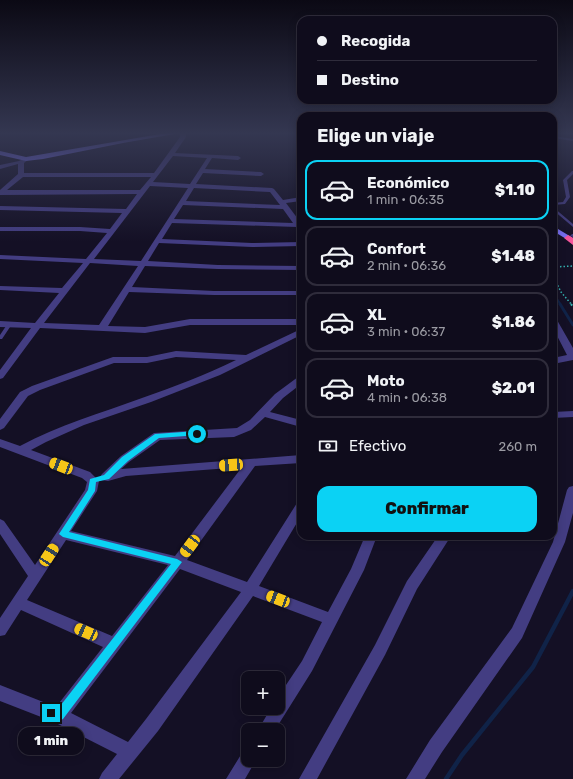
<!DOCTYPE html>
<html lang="es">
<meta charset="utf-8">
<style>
:root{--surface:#0f0c1c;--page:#1d1a29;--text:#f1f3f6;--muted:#9b9ba3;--line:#2f2c3b;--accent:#0bd2f4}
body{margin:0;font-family:Rubik,sans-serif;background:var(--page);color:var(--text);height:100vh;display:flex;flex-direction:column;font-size:15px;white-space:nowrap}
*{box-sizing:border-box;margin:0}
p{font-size:13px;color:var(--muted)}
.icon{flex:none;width:22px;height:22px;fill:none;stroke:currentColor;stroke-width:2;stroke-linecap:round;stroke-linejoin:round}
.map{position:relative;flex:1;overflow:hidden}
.side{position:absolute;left:297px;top:112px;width:260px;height:428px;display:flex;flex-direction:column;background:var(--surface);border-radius:12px;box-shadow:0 2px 10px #0003,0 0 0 1px var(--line)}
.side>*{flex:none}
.top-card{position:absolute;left:297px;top:16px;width:260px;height:88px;border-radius:12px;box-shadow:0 2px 10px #0003,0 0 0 1px var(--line);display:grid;align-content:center;height:88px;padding:0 20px;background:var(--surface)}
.controls{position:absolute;left:241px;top:671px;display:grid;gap:8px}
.controls a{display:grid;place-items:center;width:44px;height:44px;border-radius:8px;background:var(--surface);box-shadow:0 2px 10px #0003,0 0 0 1px var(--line);font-size:20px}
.end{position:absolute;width:18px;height:18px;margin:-9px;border:5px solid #0bd2f4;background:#111;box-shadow:0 0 0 2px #111}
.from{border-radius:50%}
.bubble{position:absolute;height:28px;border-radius:12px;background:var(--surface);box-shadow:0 2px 10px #0003,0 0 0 1px var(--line);font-size:13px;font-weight:800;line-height:28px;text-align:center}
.car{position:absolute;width:12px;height:24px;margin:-12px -6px;border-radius:5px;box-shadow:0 0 3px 1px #0007;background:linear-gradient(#f5c518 24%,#345 0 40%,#f5c518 0 76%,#345 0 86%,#f5c518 0)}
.top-card b{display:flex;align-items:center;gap:14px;height:38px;font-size:15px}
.top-card b+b{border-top:1px solid var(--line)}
.top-card i{width:10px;height:10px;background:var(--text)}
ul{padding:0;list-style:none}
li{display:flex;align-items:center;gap:12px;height:60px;margin:0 8px 6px;padding:0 12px;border:2px solid var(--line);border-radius:12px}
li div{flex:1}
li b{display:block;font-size:15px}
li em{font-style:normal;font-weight:800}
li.active{border-color:var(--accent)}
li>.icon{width:36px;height:36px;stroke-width:1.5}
h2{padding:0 20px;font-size:18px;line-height:48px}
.pay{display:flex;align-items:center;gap:10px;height:44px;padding:0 20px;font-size:15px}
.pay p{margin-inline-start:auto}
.primary-button{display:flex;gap:8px;margin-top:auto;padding:8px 20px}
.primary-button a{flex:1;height:46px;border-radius:12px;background:var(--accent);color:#111;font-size:16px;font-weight:800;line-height:46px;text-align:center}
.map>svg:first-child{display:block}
</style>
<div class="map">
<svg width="573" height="779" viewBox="0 0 573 779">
<rect width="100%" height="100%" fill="#141025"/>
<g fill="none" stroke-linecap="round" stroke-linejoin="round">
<path stroke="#102348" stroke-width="2" d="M553 293 561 305"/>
<path stroke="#102348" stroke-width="3" d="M560 304 573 325"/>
<path stroke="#102348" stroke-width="4.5" d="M446 779 462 755 533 667 573 591"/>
<path stroke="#35b2b1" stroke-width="1.5" stroke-dasharray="1.5 2" stroke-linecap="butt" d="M553 267 573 266
M553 276 561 292 572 305"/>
<path stroke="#35b2b1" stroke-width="2" stroke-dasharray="2 3" stroke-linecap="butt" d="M571 304 573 307"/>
<path fill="#433d82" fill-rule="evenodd" d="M554 136 573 139V141L553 138V137Z
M572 171H573V174L567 180 570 197 565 204 553 205V203L563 202 566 197 563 180Z
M553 207 573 224V227L553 210Z
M572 234H573V237L570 236Z
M8 323H10L12 324 2 339H0V335Z"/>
<path fill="#433d82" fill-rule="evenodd" d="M180 133H186V137L175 153 238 156 241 158 238 160 212 158 205 169 261 172 264 174 261 176 203 173 196 184 272 188 274 189 283 200 301 197V201L286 203 301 223V230L297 227 172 223 162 239 252 243 301 242V246L252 247 159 243 148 261 218 265 301 266V270L218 269 145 266 132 287 214 291H301V295H214L129 292 108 326 145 327 190 319H301V325H190L145 333 40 328 3 378 0 379V370L31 328 0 327V321L35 323 59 293 0 290V286L62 288 83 263 0 259V255L86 259 107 233 80 231H0V227H80L110 229 122 213 0 210V206L126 209 137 194 0 195V190L18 174V164L0 169V165L19 161 26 157 29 159 24 163V173H154L180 137ZM173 156 207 158 190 184 153 182ZM23 177H151L140 190H7ZM150 186 188 188 141 261 94 259ZM194 188 270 192 280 205 186 201ZM183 205 283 209 293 223 174 219ZM90 263 138 266 99 325 44 323Z
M553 317 557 320 573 348V360L553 364V358L567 355 553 328Z
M301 329V335L220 375 151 402 84 425 46 442 31 450 90 472 99 481 97 491 71 531 175 556 242 467 126 476 108 481 102 480 100 477 102 474 121 456 154 433 237 428 250 420 275 394 298 377 301 376V384L283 398 270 412 301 420V427L265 417 251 430 234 437 160 440 129 462 121 469 301 455V463L255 466 187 560 247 582 297 503 301 501V516L259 586 328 612 351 569 365 536H377L364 570 312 671 275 730H258L271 708H278V697L302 661 322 622 253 596 158 731 119 779H99L102 773 117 754 54 722 0 701V685L56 707 103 647 21 610 5 635 0 636V618L28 576 0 534V519L4 521 35 565 85 490 87 482 82 478 0 447V439L20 446C59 425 101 413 142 398 174 387 205 375 236 360L176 357 147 363H114L40 390 28 396 4 428 0 430V419L20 392 32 386 113 357H147L176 351 246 355ZM66 540 168 565 112 636 27 600ZM180 569 241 592 146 719 128 742 71 713Z
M573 411V417L553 418V412Z
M573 486V513L565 542 522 638 442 752 425 779H406L430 740 512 628 553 542 567 490 569 487Z
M438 536H451L417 589 385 655 317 779H299L375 645 407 581Z
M248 751V760H256L245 779H226L242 753Z"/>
<path fill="#7b71f9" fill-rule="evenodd" d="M166 133H180L123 143 43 159 26 161 0 155V151L26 157Z
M553 226 573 238V243L553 231Z"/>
<path fill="#f8569c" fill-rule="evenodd" d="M568 235 573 238V245L564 238Z"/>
</g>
<linearGradient id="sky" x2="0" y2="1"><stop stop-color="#0b0914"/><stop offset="0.55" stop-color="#343751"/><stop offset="1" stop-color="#343751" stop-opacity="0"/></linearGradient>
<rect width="573" height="242" fill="url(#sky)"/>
<path fill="#0bd2f4" d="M197 431 199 432V435L159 438 128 461 109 479 96 482 95 491 69 532 177 559 182 562 63 719 59 721 47 716 46 713 47 709 51 708 57 710 171 564 63 537 59 534 88 490 90 479 104 475 122 457 155 434Z"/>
</svg>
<div class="controls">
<a>+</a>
<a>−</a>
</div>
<i class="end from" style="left:197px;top:434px"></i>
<i class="end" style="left:51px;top:713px"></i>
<div class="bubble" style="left:18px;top:727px;width:66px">1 min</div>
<i class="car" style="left:231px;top:465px;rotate:266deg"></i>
<i class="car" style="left:61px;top:466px;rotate:291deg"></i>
<i class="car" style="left:190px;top:546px;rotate:217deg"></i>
<i class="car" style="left:49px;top:555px;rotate:33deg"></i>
<i class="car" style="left:278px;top:599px;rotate:291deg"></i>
<i class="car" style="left:86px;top:632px;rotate:294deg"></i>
<div class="top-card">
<b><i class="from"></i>Recogida</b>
<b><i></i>Destino</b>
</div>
<section class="side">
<h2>Elige un viaje</h2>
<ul>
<li class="active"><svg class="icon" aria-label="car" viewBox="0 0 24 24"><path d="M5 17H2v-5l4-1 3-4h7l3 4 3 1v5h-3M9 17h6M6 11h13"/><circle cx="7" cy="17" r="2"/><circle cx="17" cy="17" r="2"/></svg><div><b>Económico</b><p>1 min · 06:35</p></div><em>$1.10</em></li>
<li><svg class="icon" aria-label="car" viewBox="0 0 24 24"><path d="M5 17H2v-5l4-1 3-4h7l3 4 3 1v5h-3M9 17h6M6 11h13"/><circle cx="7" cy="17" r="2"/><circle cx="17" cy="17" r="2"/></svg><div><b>Confort</b><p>2 min · 06:36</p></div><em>$1.48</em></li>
<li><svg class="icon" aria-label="car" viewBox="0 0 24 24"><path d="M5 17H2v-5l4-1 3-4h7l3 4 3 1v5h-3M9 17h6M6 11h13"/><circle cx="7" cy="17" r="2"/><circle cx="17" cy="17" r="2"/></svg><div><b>XL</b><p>3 min · 06:37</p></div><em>$1.86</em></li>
<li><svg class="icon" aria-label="car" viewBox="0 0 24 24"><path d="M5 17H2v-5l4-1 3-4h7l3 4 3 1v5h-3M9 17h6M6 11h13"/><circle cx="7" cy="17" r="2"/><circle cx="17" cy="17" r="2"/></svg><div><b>Moto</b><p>4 min · 06:38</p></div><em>$2.01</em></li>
</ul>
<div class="pay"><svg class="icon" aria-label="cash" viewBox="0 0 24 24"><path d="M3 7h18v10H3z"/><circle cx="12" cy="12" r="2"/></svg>Efectivo<p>260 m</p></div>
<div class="primary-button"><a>Confirmar</a></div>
</section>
</div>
